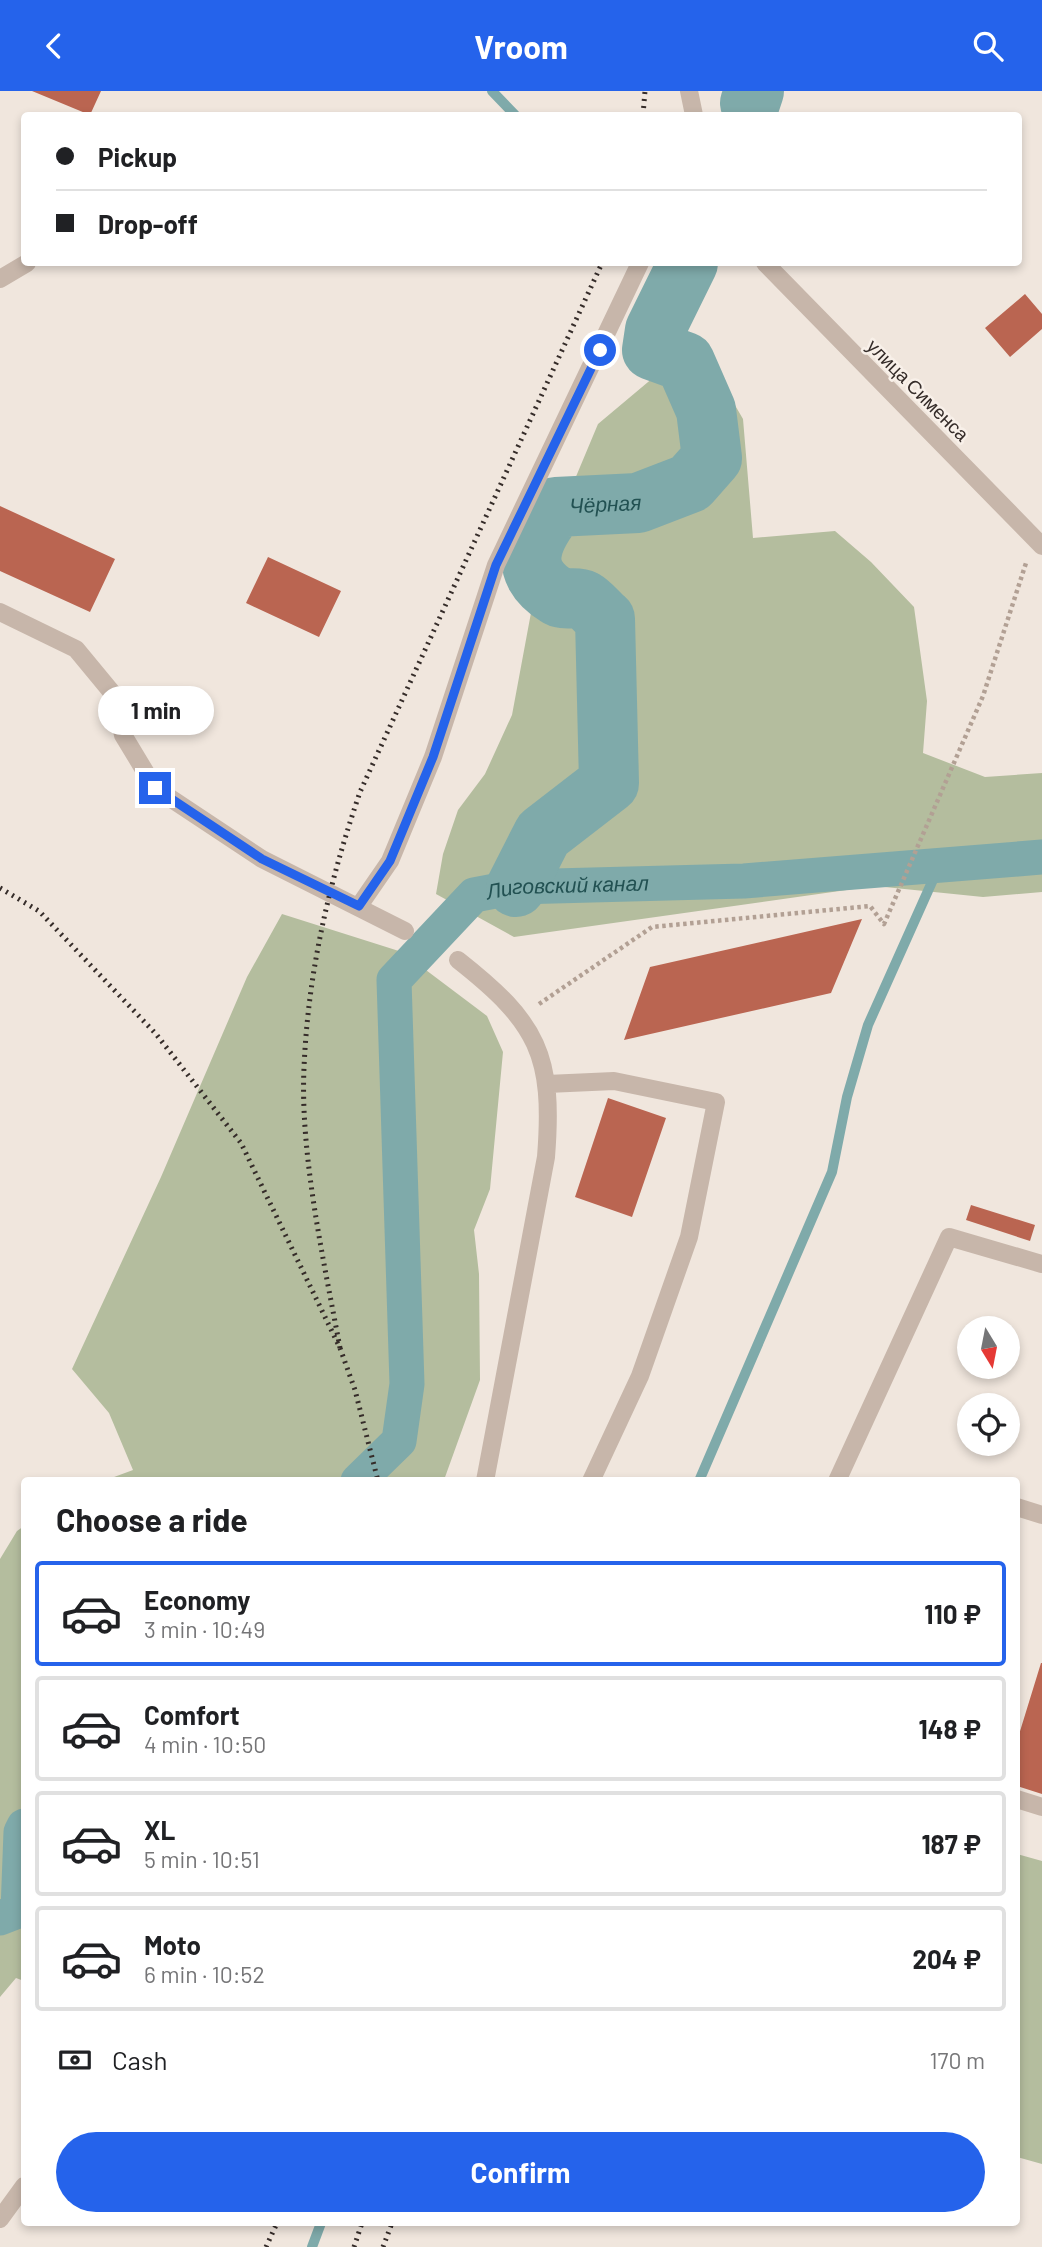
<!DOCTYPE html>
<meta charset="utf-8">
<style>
:root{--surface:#fff;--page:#f6f6f6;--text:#202124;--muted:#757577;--line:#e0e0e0;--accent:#2563eb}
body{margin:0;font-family:Barlow,sans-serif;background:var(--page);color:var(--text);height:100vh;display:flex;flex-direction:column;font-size:26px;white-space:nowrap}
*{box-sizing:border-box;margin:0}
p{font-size:23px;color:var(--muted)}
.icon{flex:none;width:38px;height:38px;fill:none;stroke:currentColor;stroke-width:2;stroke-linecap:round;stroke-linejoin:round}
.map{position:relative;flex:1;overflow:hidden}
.details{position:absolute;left:21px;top:1386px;width:999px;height:749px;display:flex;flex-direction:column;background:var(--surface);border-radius:7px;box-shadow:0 4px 10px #0003}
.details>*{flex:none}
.banner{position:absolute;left:21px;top:21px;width:1001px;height:154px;border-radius:7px;box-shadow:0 4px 10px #0003;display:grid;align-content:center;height:154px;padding:0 35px;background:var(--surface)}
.needle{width:46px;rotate:170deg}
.buttons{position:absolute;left:957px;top:1225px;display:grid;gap:14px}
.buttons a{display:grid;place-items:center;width:63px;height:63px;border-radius:50%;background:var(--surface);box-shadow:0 4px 10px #0003;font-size:35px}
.end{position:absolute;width:32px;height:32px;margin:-16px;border:9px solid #2563eb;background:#fff;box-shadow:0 0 0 4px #fff}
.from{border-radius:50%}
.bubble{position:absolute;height:49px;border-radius:24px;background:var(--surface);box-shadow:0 4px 10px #0003;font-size:23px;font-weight:700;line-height:49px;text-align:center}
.banner b{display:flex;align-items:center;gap:24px;height:66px;font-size:26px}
.banner b+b{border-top:2px solid var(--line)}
.banner i{width:18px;height:18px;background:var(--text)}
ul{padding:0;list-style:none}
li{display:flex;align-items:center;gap:21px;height:105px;margin:0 14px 10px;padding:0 21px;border:4px solid var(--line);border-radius:7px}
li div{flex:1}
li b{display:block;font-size:26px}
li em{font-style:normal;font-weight:700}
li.current{border-color:var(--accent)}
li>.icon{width:63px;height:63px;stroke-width:1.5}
h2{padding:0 35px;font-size:32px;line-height:84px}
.pay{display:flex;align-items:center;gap:18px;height:77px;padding:0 35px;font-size:26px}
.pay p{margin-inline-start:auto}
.cta{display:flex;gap:14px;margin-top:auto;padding:14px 35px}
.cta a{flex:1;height:80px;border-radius:42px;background:var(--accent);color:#fff;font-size:28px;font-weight:700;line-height:80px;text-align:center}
header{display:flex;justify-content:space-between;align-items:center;height:91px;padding:0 35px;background:var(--accent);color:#fff;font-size:32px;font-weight:700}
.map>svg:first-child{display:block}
</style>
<header><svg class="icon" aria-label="back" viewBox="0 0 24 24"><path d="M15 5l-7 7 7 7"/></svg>Vroom<svg class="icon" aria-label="search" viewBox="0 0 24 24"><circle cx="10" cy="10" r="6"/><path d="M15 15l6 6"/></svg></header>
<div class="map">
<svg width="1042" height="2156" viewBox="0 0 1042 2156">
<rect width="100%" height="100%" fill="#f0e6dd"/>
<path fill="#b4bd9e" d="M685 260 707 266 743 328 753 447 835 440 871 471 914 516 927 610 923 662 985 686 1042 682V801L983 806 875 795 514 846 436 803 443 763 458 719 485 683 512 624 533 511 524 460 562 419 598 333Z
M282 823 402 861 487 925 503 961 490 1098 474 1139 479 1183 480 1289 444 1389H106L133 1379 109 1322 72 1278 161 1086 247 886Z
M24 1435V1890L16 1887 0 1906V1468L17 1440Z
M1017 1763 1042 1770V2073L1017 2066Z"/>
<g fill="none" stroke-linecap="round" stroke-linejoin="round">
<path stroke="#7faaaa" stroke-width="10" d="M492 0 515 24
M699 1390 832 1081 847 1006 868 934 940 773
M312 2156 321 2132"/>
<g stroke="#7faaaa" stroke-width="35">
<path id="s1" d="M358 1390 399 1350 407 1293 394 889 474 804 516 796 744 790 1042 766"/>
<path d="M0 1827 18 1820 21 1741 24 1735"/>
</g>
<g stroke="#7faaaa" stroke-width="60">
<path d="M750 12 754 0"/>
<path id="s2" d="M516 796 543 743 609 692 605 528C598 522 591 513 584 509 576 505 564 510 557 505 515 479 532 447 556 416L638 412 690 392 712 367 706 319 685 271 652 259 655 239 688 172"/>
</g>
</g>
<path fill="#ba6551" d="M32 0H101L90 24Z
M1025 203 1042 223V238L1010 266 985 237Z
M0 415 115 468 90 521 0 480Z
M268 466 341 500 319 546 246 512Z
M862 828 831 902 624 949 650 876Z
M608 1007 666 1027 632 1126 575 1106Z
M971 1114 1035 1134 1030 1150 966 1129Z
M1041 1572H1042V1703L1017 1695V1650Z"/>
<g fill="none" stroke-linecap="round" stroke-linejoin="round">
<path stroke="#b2a094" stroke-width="4.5" stroke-dasharray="3.5 3.5" stroke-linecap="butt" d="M539 913 652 836 870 815 884 833 983 605 1026 472"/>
<path stroke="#c7b6aa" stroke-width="18" d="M689 0 694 24
M765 172 1042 455
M0 188 27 172
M0 521 76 558 114 604 123 644 155 697 262 768 405 840
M359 815 390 770 433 666 496 474 640 172
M458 869C538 932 554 964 546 1066L485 1390
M547 993 614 990 716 1011 689 1146 640 1285 591 1390
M837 1390 949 1146 1042 1173
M1017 1416 1042 1424
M1017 1708 1042 1716
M0 2128 24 2095"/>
<path stroke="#352c29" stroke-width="5" stroke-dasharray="2 5" stroke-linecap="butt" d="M643 24 645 0
M0 797 39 820 156 943 241 1052 340 1257 355 1299 378 1390
M340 1257C324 1171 300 1064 304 977 308 881 329 792 360 701L602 172
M266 2156 277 2132
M354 2156 362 2132
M383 2156 392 2132"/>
</g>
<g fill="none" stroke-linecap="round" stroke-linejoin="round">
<path stroke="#2563eb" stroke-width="9" d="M155 697 262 768 359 815 390 770 433 666 496 474 600 259"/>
</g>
<g text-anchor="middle" stroke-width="5" stroke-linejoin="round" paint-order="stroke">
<g font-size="19" fill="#352c29" stroke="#f8f0e9">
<text transform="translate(918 299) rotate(45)" y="7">улица Сименса</text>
</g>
<g font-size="21" font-style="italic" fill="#225152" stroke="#f8f0e9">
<text dy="7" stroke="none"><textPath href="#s2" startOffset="518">Чёрная</textPath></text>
<text dy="7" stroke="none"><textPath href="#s1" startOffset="730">Лиговский канал</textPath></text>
</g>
</g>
</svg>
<div class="buttons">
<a><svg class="needle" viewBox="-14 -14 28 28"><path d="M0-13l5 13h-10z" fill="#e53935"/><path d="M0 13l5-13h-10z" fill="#757577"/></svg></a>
<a><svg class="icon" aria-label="locate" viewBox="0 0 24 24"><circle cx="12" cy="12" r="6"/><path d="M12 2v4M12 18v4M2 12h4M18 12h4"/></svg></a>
</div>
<i class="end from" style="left:600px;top:259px"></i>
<i class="end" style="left:155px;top:697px"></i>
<div class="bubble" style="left:98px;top:595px;width:116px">1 min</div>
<div class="banner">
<b><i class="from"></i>Pickup</b>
<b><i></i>Drop-off</b>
</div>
<section class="details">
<h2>Choose a ride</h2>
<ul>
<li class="current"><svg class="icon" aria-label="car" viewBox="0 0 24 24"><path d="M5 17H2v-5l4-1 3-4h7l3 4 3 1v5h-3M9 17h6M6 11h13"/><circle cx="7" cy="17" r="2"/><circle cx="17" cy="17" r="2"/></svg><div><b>Economy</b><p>3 min · 10:49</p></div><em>110 ₽</em></li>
<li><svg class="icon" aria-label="car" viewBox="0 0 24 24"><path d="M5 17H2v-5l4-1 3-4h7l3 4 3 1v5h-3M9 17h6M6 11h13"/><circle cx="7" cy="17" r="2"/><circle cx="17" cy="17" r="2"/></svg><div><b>Comfort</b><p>4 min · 10:50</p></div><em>148 ₽</em></li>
<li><svg class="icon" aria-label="car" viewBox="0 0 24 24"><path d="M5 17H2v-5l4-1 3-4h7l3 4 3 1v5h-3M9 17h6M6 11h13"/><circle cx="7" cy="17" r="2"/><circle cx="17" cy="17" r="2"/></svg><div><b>XL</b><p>5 min · 10:51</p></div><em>187 ₽</em></li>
<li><svg class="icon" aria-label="car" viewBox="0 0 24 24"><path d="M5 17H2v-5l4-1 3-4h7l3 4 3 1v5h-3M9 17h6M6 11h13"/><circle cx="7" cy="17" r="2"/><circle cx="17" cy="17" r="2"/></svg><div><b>Moto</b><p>6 min · 10:52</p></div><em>204 ₽</em></li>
</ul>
<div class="pay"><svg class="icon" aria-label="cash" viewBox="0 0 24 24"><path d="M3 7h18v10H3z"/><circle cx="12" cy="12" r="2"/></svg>Cash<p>170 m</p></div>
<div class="cta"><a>Confirm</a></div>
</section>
</div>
